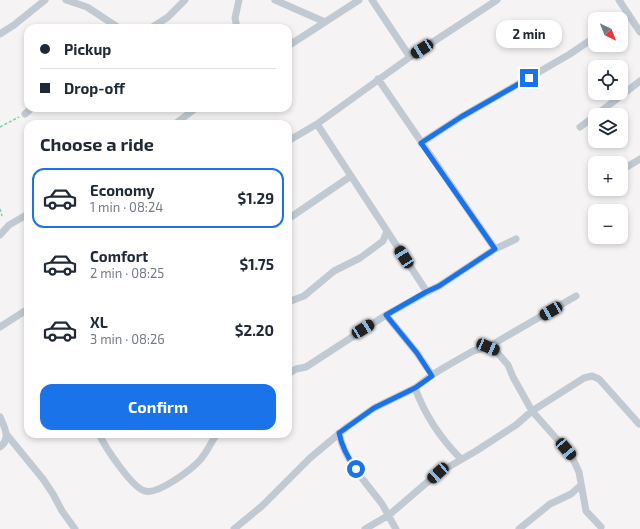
<!DOCTYPE html>
<meta charset="utf-8">
<style>
:root{--surface:#fff;--page:#f2f2f3;--text:#1f2937;--muted:#747a83;--line:#e0e1e3;--accent:#1a73e8}
body{margin:0;font-family:"Exo 2",sans-serif;background:var(--page);color:var(--text);height:100vh;display:flex;flex-direction:column;font-size:15px;white-space:nowrap}
*{box-sizing:border-box;margin:0}
p{font-size:13px;color:var(--muted)}
.icon{flex:none;width:22px;height:22px;fill:none;stroke:currentColor;stroke-width:2;stroke-linecap:round;stroke-linejoin:round}
.map{position:relative;flex:1;overflow:hidden}
.details{position:absolute;left:24px;top:120px;width:268px;height:318px;display:flex;flex-direction:column;background:var(--surface);border-radius:12px;box-shadow:0 2px 6px #0003}
.details>*{flex:none}
.hud{position:absolute;left:24px;top:24px;width:268px;height:88px;border-radius:12px;box-shadow:0 2px 6px #0003;display:grid;align-content:center;height:88px;padding:0 16px;background:var(--surface)}
.needle{width:26px;rotate:137deg}
.tools{position:absolute;left:588px;top:12px;display:grid;gap:8px}
.tools a{display:grid;place-items:center;width:40px;height:40px;border-radius:8px;background:var(--surface);box-shadow:0 2px 6px #0003;font-size:20px}
.end{position:absolute;width:18px;height:18px;margin:-9px;border:5px solid #1a73e8;background:#fff;box-shadow:0 0 0 2px #fff}
.from{border-radius:50%}
.bubble{position:absolute;height:28px;border-radius:12px;background:var(--surface);box-shadow:0 2px 6px #0003;font-size:13px;font-weight:700;line-height:28px;text-align:center}
.car{position:absolute;width:12px;height:24px;margin:-12px -6px;border-radius:5px;box-shadow:0 0 3px 1px #0007;background:linear-gradient(#222 24%,#8ab4d8 0 40%,#222 0 76%,#8ab4d8 0 86%,#222 0)}
.hud b{display:flex;align-items:center;gap:14px;height:38px;font-size:15px}
.hud b+b{border-top:1px solid var(--line)}
.hud i{width:10px;height:10px;background:var(--text)}
ul{padding:0;list-style:none}
li{display:flex;align-items:center;gap:12px;height:60px;margin:0 8px 6px;padding:0 8px;border:2px solid transparent;border-radius:12px}
li div{flex:1}
li b{display:block;font-size:15px}
li em{font-style:normal;font-weight:700}
li.current{border-color:var(--accent)}
li>.icon{width:36px;height:36px;stroke-width:1.5}
h2{padding:0 16px;font-size:18px;line-height:48px}
.primary-button{display:flex;gap:8px;margin-top:auto;padding:8px 16px}
.primary-button a{flex:1;height:46px;border-radius:12px;background:var(--accent);color:#fff;font-size:16px;font-weight:700;line-height:46px;text-align:center}
.map>svg:first-child{display:block}
</style>
<div class="map">
<svg width="640" height="529" viewBox="0 0 640 529">
<rect width="100%" height="100%" fill="#f5f3f3"/>
<g fill="none" stroke-linecap="round" stroke-linejoin="round">
<path stroke="#7ad0a6" stroke-width="1.5" stroke-dasharray="3 2" stroke-linecap="butt" d="M0 127 19 117
M0 209 2 216"/>
<path stroke="#c1cad2" stroke-width="7" d="M66 0 87 7 119 28
M275 0 325 22
M372 0 410 57
M619 0 640 32
M621 19 628 14
M151 28 168 17 185 0
M237 28 235 18 239 0
M0 34 14 25 45 0
M288 46 359 0
M378 79 495 249
M25 114 32 108
M596 115 640 81
M175 124 196 108
M317 124 427 292 439 286 495 249 516 239
M580 127 595 116
M288 141 317 124 410 57 497 0
M421 143 461 117 570 54 595 37
M622 170 640 159
M288 219 351 176
M0 235 9 225 28 214
M288 302 304 296 334 271 360 258 379 244 383 241 387 231
M386 315 417 353 432 375 445 367 473 351 488 347 496 351 508 365 513 377 532 411 571 455 579 472 586 511 601 527
M0 327 28 309
M488 347 576 296
M288 374 296 369 306 367 386 315 427 292
M415 388C425 415 441 439 461 459
M0 417C5 428 11 439 0 447
M339 433C345 462 365 481 382 504 387 512 391 521 396 529
M99 434C105 447 132 488 145 491 158 495 192 469 200 460 207 452 211 442 217 434
M7 435 43 479 53 494 62 511 75 529
M234 529 262 506 310 458 347 427 374 408 415 388 432 375
M365 529 389 515 438 473 476 451 516 425 532 411 584 378 592 376 599 379 639 424
M519 529 550 504 571 494 581 485"/>
</g>
<g fill="none" stroke-linecap="round" stroke-linejoin="round">
<path stroke="#1a73e8" stroke-width="5" d="M356 469C347 457 342 447 339 433L374 408 415 388 432 376 417 353 386 315 426 292 439 286 495 249 421 143 461 117 529 78"/>
</g>
</svg>
<div class="tools">
<a><svg class="needle" viewBox="-14 -14 28 28"><path d="M0-13l5 13h-10z" fill="#e53935"/><path d="M0 13l5-13h-10z" fill="#747a83"/></svg></a>
<a><svg class="icon" aria-label="locate" viewBox="0 0 24 24"><circle cx="12" cy="12" r="6"/><path d="M12 2v4M12 18v4M2 12h4M18 12h4"/></svg></a>
<a><svg class="icon" aria-label="layers" viewBox="0 0 24 24"><path d="M12 4l9 5-9 5-9-5zM3 14l9 5 9-5"/></svg></a>
<a>+</a>
<a>−</a>
</div>
<i class="end from" style="left:356px;top:469px"></i>
<i class="end" style="left:529px;top:78px"></i>
<div class="bubble" style="left:496px;top:20px;width:66px">2 min</div>
<i class="car" style="left:422px;top:49px;rotate:237deg"></i>
<i class="car" style="left:404px;top:257px;rotate:327deg"></i>
<i class="car" style="left:551px;top:311px;rotate:240deg"></i>
<i class="car" style="left:363px;top:329px;rotate:58deg"></i>
<i class="car" style="left:488px;top:347px;rotate:113deg"></i>
<i class="car" style="left:566px;top:449px;rotate:140deg"></i>
<i class="car" style="left:438px;top:473px;rotate:228deg"></i>
<div class="hud">
<b><i class="from"></i>Pickup</b>
<b><i></i>Drop-off</b>
</div>
<section class="details">
<h2>Choose a ride</h2>
<ul>
<li class="current"><svg class="icon" aria-label="car" viewBox="0 0 24 24"><path d="M5 17H2v-5l4-1 3-4h7l3 4 3 1v5h-3M9 17h6M6 11h13"/><circle cx="7" cy="17" r="2"/><circle cx="17" cy="17" r="2"/></svg><div><b>Economy</b><p>1 min · 08:24</p></div><em>$1.29</em></li>
<li><svg class="icon" aria-label="car" viewBox="0 0 24 24"><path d="M5 17H2v-5l4-1 3-4h7l3 4 3 1v5h-3M9 17h6M6 11h13"/><circle cx="7" cy="17" r="2"/><circle cx="17" cy="17" r="2"/></svg><div><b>Comfort</b><p>2 min · 08:25</p></div><em>$1.75</em></li>
<li><svg class="icon" aria-label="car" viewBox="0 0 24 24"><path d="M5 17H2v-5l4-1 3-4h7l3 4 3 1v5h-3M9 17h6M6 11h13"/><circle cx="7" cy="17" r="2"/><circle cx="17" cy="17" r="2"/></svg><div><b>XL</b><p>3 min · 08:26</p></div><em>$2.20</em></li>
</ul>
<div class="primary-button"><a>Confirm</a></div>
</section>
</div>
